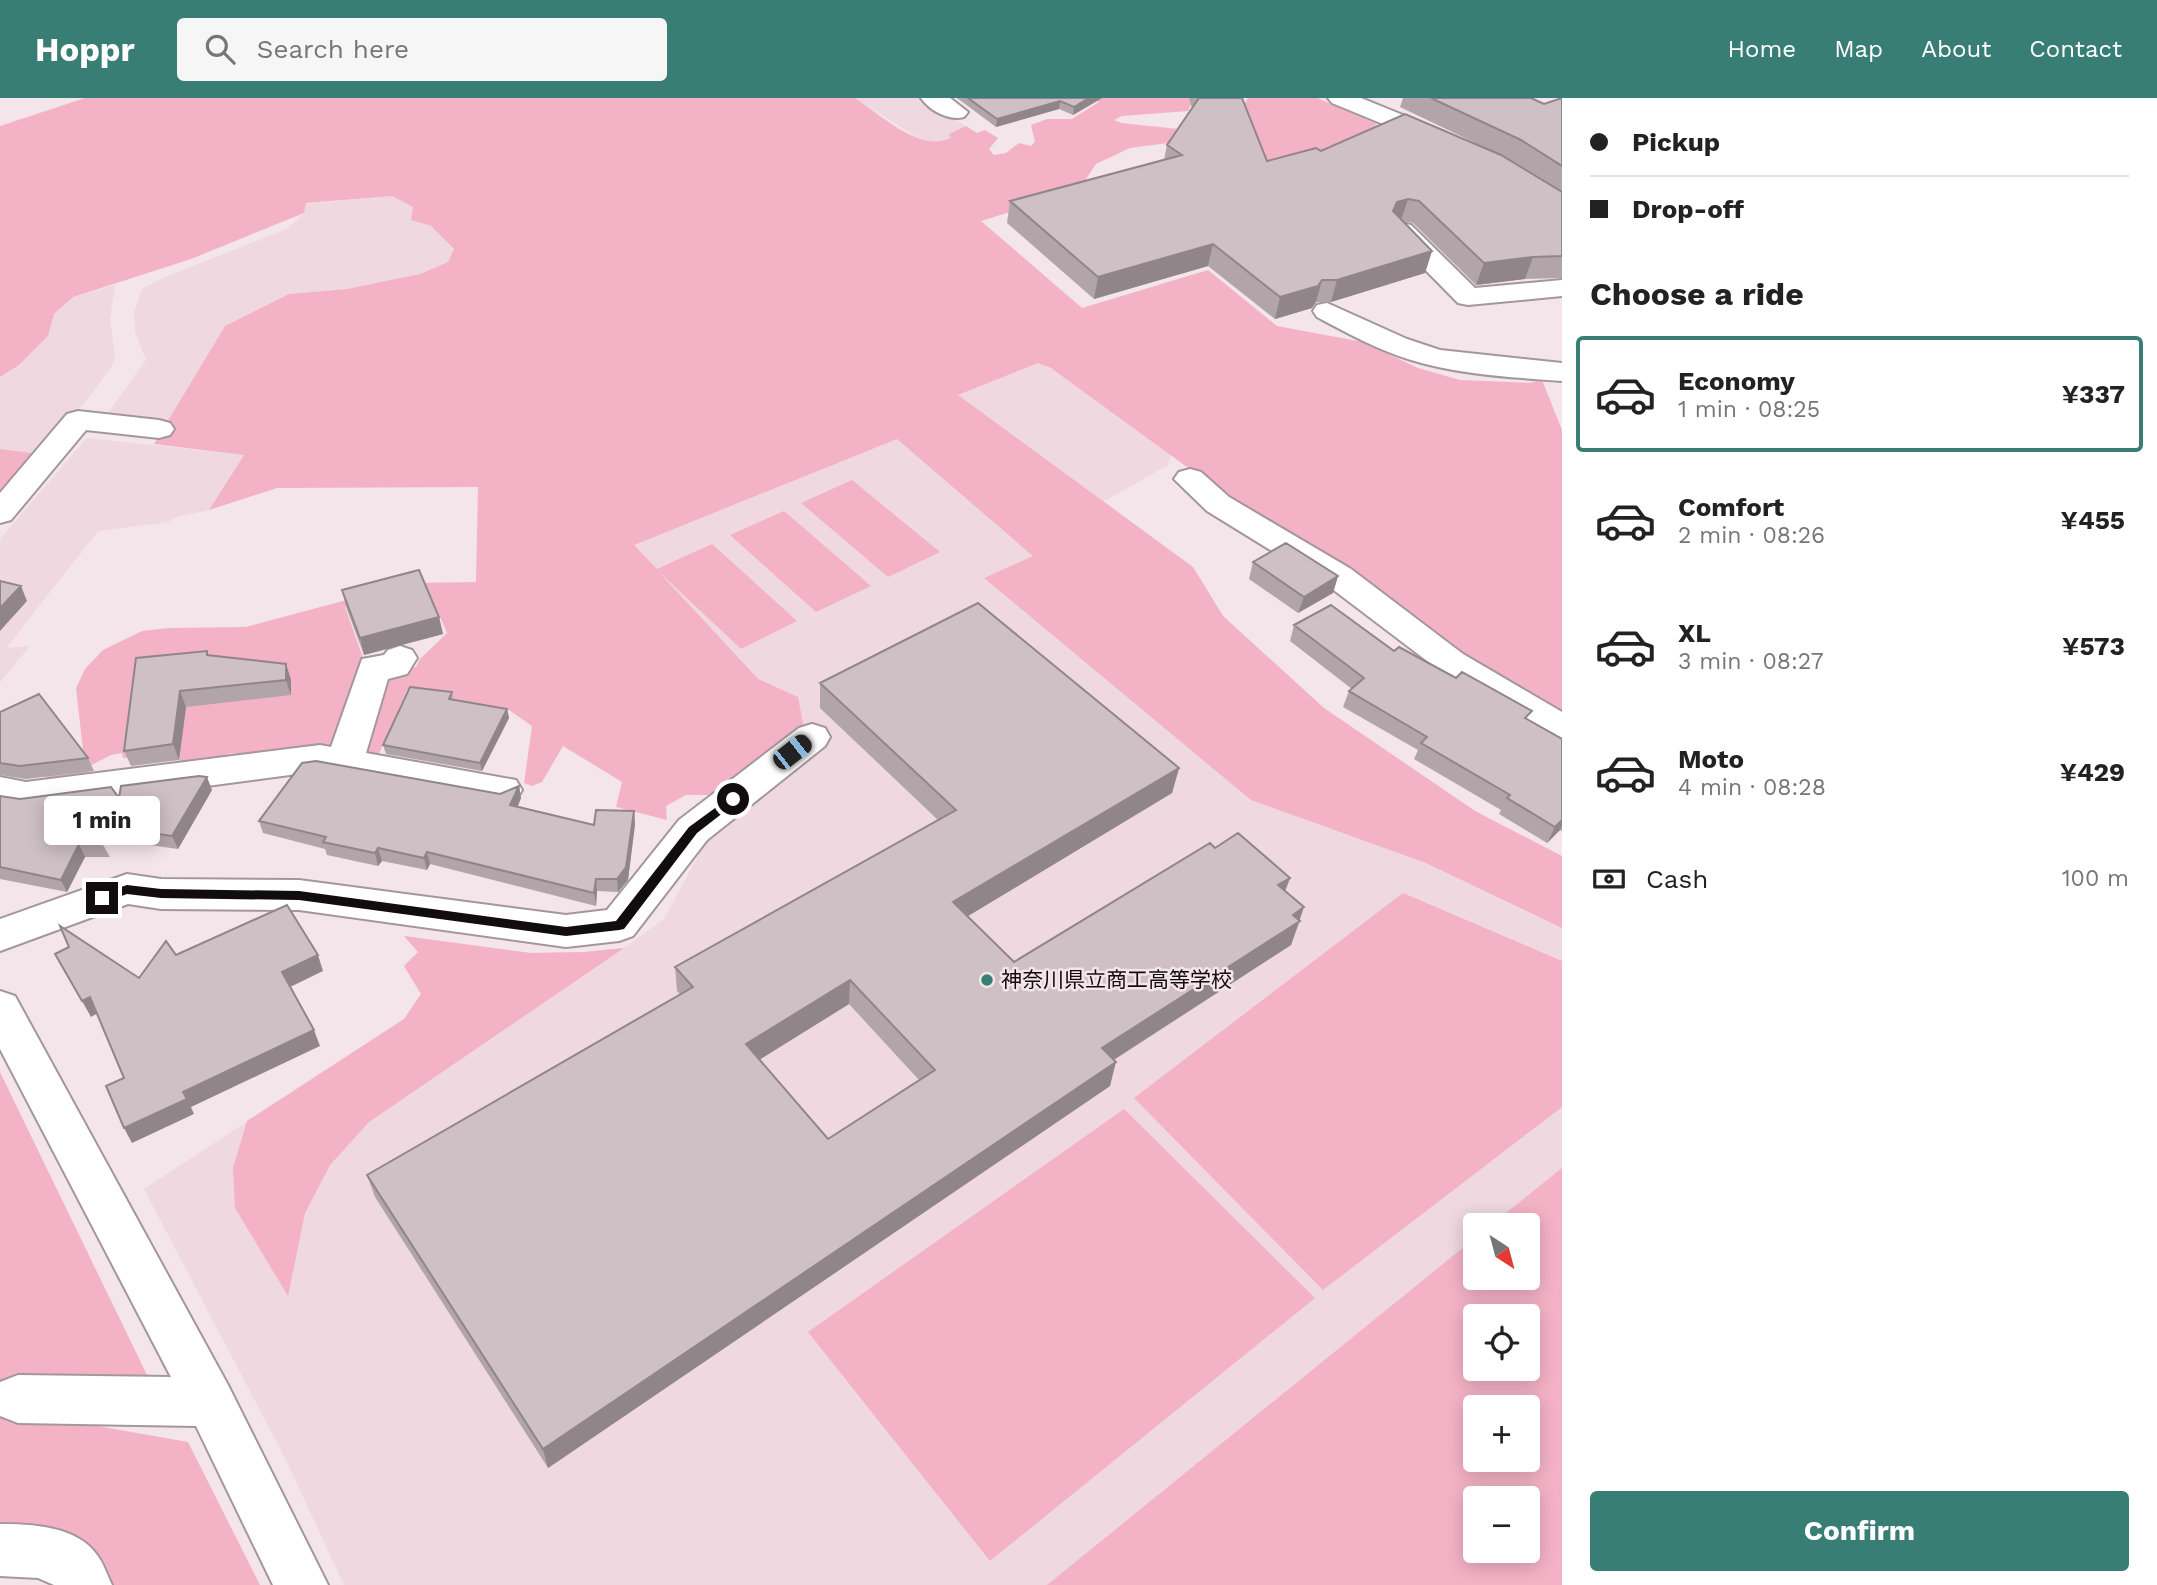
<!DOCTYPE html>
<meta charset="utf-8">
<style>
:root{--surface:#fff;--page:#f6f6f6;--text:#222;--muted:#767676;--line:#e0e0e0;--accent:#397e75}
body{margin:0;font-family:"Work Sans","Noto Sans JP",sans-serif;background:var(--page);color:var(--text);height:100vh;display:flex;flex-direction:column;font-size:26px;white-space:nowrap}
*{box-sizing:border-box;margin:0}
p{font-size:23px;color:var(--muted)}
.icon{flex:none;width:38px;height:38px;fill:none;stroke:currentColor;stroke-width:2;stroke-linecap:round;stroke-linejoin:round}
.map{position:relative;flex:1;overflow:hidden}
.details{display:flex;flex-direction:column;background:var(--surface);width:595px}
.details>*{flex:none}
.top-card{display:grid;align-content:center;height:154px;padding:0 28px;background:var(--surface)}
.needle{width:46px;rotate:144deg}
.fabs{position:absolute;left:1463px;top:1115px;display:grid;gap:14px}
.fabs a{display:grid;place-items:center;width:77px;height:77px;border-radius:7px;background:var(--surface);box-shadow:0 4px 18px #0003;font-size:35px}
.end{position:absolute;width:32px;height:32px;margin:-16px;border:9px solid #110c0d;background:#fff;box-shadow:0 0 0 4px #fff}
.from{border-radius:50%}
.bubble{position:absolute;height:49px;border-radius:7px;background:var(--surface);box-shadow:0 4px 18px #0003;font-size:23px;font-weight:700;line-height:49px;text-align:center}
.car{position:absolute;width:21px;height:42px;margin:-21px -10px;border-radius:9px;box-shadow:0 0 5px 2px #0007;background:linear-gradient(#222 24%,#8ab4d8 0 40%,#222 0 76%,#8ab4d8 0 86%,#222 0)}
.top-card b{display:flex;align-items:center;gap:24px;height:66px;font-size:26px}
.top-card b+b{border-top:2px solid var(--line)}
.top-card i{width:18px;height:18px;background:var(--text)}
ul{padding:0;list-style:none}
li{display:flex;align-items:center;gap:21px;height:116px;margin:0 14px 10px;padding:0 14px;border:4px solid transparent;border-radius:7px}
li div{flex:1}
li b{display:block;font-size:26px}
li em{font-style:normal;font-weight:700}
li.current{border-color:var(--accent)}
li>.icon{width:63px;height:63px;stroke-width:1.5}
h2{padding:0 28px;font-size:32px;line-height:84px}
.pay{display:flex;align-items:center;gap:18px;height:77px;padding:0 28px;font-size:26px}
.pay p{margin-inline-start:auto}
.cta{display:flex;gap:14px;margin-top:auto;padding:14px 28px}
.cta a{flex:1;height:80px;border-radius:7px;background:var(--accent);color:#fff;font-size:28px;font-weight:700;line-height:80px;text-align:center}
header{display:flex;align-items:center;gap:42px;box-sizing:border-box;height:98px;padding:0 35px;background:var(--accent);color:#fff}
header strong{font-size:33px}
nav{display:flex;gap:38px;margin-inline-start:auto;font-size:24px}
.search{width:490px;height:63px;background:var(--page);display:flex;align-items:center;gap:18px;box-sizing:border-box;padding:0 24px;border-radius:7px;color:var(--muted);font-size:26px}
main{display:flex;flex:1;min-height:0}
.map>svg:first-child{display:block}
</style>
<header>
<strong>Hoppr</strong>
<div class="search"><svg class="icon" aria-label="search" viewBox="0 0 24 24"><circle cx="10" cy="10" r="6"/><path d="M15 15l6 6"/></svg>Search here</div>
<nav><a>Home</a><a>Map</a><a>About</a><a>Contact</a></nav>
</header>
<main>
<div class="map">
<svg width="1562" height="1487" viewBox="0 0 1562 1487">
<rect width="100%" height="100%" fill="#f3e5e9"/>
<path fill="#efd8df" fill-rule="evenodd" d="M855 0H921L966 28 949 36 952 40 940 45 918 40Z
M392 98 413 109 411 122 431 128 454 152 448 164 420 176 347 191 289 196 225 228 169 322 106 318 146 262 135 234 134 214 142 191 165 179 287 131 304 115 306 106Z
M115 187 110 221 115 260 111 269 90 298 40 356 0 351V279L19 267 48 238 54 216 73 199Z
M1038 265 1051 270 1172 354 1168 367 1103 404 1193 469 1223 518 1324 610 1475 713 1562 759V1487H344L286 1362 144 1091 404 921 421 896 404 868 418 854 404 838 531 855 584 854 624 850 664 821 710 736 820 647 593 443ZM1475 1127H1528V1180H1475ZM1475 1218H1528V1270H1475ZM1475 1309H1528V1362H1475ZM1475 1400H1528V1452H1475Z
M87 340 244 357 209 412 179 418 168 424 98 433 6 550 30 548 0 584V441Z"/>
<path fill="#f4b2c7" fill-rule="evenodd" d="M85 0H855C881 17 920 55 951 40L949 36 966 28 977 35 985 32 998 40 989 51 994 57 1006 55 1019 45 1031 48 1035 44 1031 27 1047 21H1072L1099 4 1092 0H1194L1188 13 1122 18 1114 22 1121 25 1188 32 1242 10 1248 0H1317L1377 26 1368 33 1410 64 1309 52 1232 70 1191 42 1130 50 1096 66 1078 93 981 123 1082 210 1208 172 1277 228 1363 244 1418 270 1460 282 1529 285 1542 282 1562 332V623L1257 420 1051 270 1038 265 958 297 1193 469 1223 518 1324 610 1475 713 1562 758V830L1426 765 1251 702 984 480 1033 458 897 341 634 447 657 471 712 446 797 523 741 551 657 472 758 581 798 599 804 631 721 697H686L666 708 667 722 616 709 622 684 563 648 542 684 532 688 524 685 532 628 509 612 407 592 375 665 256 660 231 655 217 662 179 667 180 654 123 660 122 655 111 657 86 670 88 676 43 687 42 682 83 652 76 590 85 571 103 552 142 533 169 530 246 529 410 485 476 484 478 389 277 390 209 412 244 357 154 346 225 228 289 196 347 191 420 176 448 164 454 151 431 128 411 122 413 109 392 98 306 105 304 115 191 161 73 199 54 216 48 238 19 267 0 279V28ZM426 487 447 535 420 561 416 569 368 574 345 509Z
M0 351 40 356 0 403Z
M852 382 940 454 888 479 801 405Z
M784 413 871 488 816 514 730 437Z
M1403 795 1562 863V1009L1323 1192 1134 1000Z
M404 838 531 855 584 854 624 850 369 1024 330 1067 305 1115 288 1198 235 1110 233 1070 247 1023 404 921 421 896 404 868 418 854Z
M0 974 148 1279 29 1316 188 1344 260 1487H106L0 1432Z
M1124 1011 1315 1200 990 1463 808 1234Z
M1562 1070V1487H1047L1475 1140V1180H1528V1127H1491ZM1475 1218H1528V1270H1475ZM1475 1309H1528V1362H1475ZM1475 1400H1528V1452H1475Z"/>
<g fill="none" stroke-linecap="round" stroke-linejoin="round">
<g stroke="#a4979b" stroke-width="4">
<path id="minor" d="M921 0H950L968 14 964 19C949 23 930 13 921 0Z
M1328 0H1361L1447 35 1450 40 1447 45 1438 47 1429 45 1332 5Z
M1402 125 1411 127 1475 190 1562 182V198L1468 207 1458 205 1393 139 1389 133 1393 127Z
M1327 205 1407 241 1440 252 1562 265V283C1511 279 1460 277 1411 262 1378 252 1347 235 1317 219L1313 213 1317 207Z
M78 313 159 322 170 325 174 331 170 337 159 340 86 332 11 422 0 425V395L67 316Z
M1190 371 1201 374 1229 399 1351 471 1463 556 1562 614V644L1549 640 1439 572 1327 487 1207 413 1174 381 1179 374Z
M400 548 412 552 417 560 407 576 388 581 366 655 516 682 522 692 516 702 503 706 320 673 26 712 0 707V679L26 684 320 647 331 649 362 561 384 557 388 552Z
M812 626 825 630 830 639 825 648 707 742 633 838 619 843 566 849 299 812 161 811 128 806 0 853V821L127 776 161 781 299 782 566 817 607 812 679 722 799 630Z
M0 893 15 898 228 1287 328 1487H273L196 1328 18 1325 0 1318V1284L18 1277 171 1279 0 951Z
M0 1426C32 1426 77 1428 97 1457 104 1466 107 1477 112 1487H54L38 1480 0 1478Z"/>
</g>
<use href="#minor" fill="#fff" fill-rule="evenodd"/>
</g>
<path fill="#b1a5a9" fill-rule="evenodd" d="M957 0H1102L1073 17 1059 11 996 29Z
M1189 0H1242L1267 63 1321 53 1494 54 1400 9 1403 0H1531L1544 6 1562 0V94L1514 64 1503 58 1562 94V180L1525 181 1476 187 1413 125 1403 123 1432 153 1425 175 1331 204H1316L1312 210 1275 221 1208 168 1094 201 1007 125 1010 103 1164 62 1167 47 1192 10Z
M1253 464 1338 478 1333 495 1298 515 1249 481Z
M342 492 439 519 443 536 364 557 346 509Z
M1294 527 1394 553 1528 621 1562 641V733L1560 732 1547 745 1499 716 1501 712 1414 661 1418 652 1343 609 1349 593 1352 591 1290 543Z
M207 553 208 557 286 566 291 582V597L186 609 179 662 131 668 124 653Z
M820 585 1179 670 1172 695 967 818 1014 864 1215 750 1290 780 1285 793 1300 822 1291 847 1114 962 1110 988 548 1370 375 1099 367 1077 680 896 677 893 675 869 938 722 820 610ZM849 906 919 982 828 1041 759 962Z
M452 594 453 601 507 611 509 620 482 673 386 656 383 647Z
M0 614 88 660 94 673 26 681 0 677Z
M519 688 521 700 518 708 594 727 634 713 635 726 628 782 618 794 597 793 596 808 430 766 427 772 382 763 378 768 327 757 325 751 263 735 259 723 500 696Z
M212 692 178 751 99 740 110 759H85L67 794 0 781V698L20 701 119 700Z"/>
<path fill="#90868a" d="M1089 0H1102L1073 17 1074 9Z
M1060 3 1059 11 996 29 997 21Z
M1408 101 1401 122 1393 113 1397 104Z
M1213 146 1208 168 1094 201 1098 179Z
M1432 153 1425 175 1331 204 1337 182Z
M1533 159 1525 181 1476 187 1484 165Z
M1322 182 1316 204 1312 210 1275 221 1280 199Z
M1338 478 1333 495 1298 515 1304 499Z
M21 488 27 503 0 533V510Z
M439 519 443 536 364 557 360 540Z
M286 566 291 582V597L286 582Z
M180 593 186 609 179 662 173 646Z
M507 611 509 620 482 673 480 665Z
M1179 670 1172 695 950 829 953 804Z
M207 679 212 692 178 751 172 738Z
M519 688 521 700 513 719 510 707Z
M634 713 635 726 628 782 618 794 617 781Z
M1562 722V728L1560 732 1547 745 1555 729Z
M79 746 85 759 67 794 61 782Z
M378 750 382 763 378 768 375 755Z
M427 754 430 766 427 772 424 760Z
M1290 780 1281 804 1278 787Z
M596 781 597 793 596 808 594 795Z
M1304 809 1291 847 1096 973 1102 950Z
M318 857 323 873 288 890 282 874Z
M850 882 849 906 746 970V946Z
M90 899 98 915 91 919 82 903Z
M314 932 320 948 191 1009 194 1016 132 1045 124 1030 183 994Z
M1116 964 1110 988 548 1370 543 1351Z"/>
<path fill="#cec0c5" stroke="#90868a" stroke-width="2" fill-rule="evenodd" d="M968 0H1089L1074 9 1060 3 997 21Z
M1199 0H1242L1267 63 1316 50 1321 53 1405 16 1501 57 1562 94V158L1533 159 1484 165 1419 103 1408 101 1397 104 1393 113 1432 153 1337 182H1322L1318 188 1280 199 1213 146 1098 179 1010 103 1182 57 1167 47Z
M1431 0H1531L1544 6 1562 0V68L1521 42Z
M1286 445 1338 478 1304 499 1253 464Z
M419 472 439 519 360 540 342 492Z
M0 483 21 488 0 510Z
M978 505 1179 670 953 804 1014 864 1210 745 1215 750 1238 735 1290 780 1278 787 1304 809 1293 817 1300 823 1102 950 1116 964 543 1351 367 1077 693 889 675 869 956 712 820 585ZM850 882 935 972 828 1041 746 946Z
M1331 507 1394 553 1399 549 1456 580 1462 574 1532 613 1525 620 1562 641V722L1555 729 1507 700 1510 697 1421 645 1427 639 1349 593 1364 580 1294 527Z
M207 553V557L286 566V582L180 593 173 646 124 653 136 560Z
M410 589 452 594 449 601 507 611 480 665 383 647Z
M39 596 88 660 20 668 0 665V614Z
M316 663 500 696 519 688 510 707 594 727 596 712 634 713 626 769 617 781H596L594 795 427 754 424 760 378 750 375 755 323 744 326 739 259 723 302 665Z
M199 678 207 679 172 738 90 726 103 746H79L61 782 0 769V698L20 701 111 689 119 700 121 688Z
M287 807 318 857 282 874 314 932 183 994 187 1001 124 1030 106 988 124 980 90 899 82 903 55 856 69 849 60 828 139 880 166 843 176 857Z"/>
<path fill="#110c0d" d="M733 697 738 701 737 704 697 735 624 831 619 832 566 838 299 802 161 800 127 796 102 805 96 800 97 797 127 787 161 791 299 793 566 829 616 823 689 729Z"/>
<circle fill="#397e75" stroke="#f3e5e9" stroke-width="2.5" cx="987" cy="882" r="7"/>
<g text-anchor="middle" stroke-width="5" stroke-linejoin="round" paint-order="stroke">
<g font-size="21" fill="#110c0d" stroke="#f3e5e9" text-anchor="start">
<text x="1001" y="889">神奈川県立商工高等学校</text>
</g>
</g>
</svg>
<div class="fabs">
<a><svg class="needle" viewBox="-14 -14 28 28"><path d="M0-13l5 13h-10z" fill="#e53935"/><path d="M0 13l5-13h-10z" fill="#767676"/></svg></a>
<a><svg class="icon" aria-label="locate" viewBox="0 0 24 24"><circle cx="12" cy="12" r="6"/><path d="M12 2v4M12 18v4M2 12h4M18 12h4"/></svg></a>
<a>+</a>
<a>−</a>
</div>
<i class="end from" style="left:733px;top:701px"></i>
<i class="end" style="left:102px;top:800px"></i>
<div class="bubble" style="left:44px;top:698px;width:116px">1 min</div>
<i class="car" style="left:792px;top:654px;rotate:52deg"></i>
</div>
<section class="details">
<div class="top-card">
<b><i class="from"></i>Pickup</b>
<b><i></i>Drop-off</b>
</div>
<h2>Choose a ride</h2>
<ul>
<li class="current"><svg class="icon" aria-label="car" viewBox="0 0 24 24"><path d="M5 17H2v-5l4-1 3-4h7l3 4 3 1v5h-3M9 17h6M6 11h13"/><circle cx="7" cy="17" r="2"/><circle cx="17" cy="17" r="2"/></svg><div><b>Economy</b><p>1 min · 08:25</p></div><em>¥337</em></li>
<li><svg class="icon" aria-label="car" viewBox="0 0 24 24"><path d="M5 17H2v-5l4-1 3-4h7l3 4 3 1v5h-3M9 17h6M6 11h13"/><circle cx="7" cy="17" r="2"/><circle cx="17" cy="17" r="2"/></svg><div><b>Comfort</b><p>2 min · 08:26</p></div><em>¥455</em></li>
<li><svg class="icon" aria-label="car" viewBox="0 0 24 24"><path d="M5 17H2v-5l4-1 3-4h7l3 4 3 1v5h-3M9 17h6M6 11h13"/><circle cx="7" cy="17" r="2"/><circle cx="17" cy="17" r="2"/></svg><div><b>XL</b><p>3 min · 08:27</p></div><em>¥573</em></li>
<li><svg class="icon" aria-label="car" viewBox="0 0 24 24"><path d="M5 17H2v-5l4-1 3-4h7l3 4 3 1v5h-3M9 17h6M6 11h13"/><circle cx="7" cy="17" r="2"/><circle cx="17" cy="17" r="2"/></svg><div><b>Moto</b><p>4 min · 08:28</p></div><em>¥429</em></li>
</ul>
<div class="pay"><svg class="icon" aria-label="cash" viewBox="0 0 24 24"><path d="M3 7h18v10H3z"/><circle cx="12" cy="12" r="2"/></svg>Cash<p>100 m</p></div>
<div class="cta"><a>Confirm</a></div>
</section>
</main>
